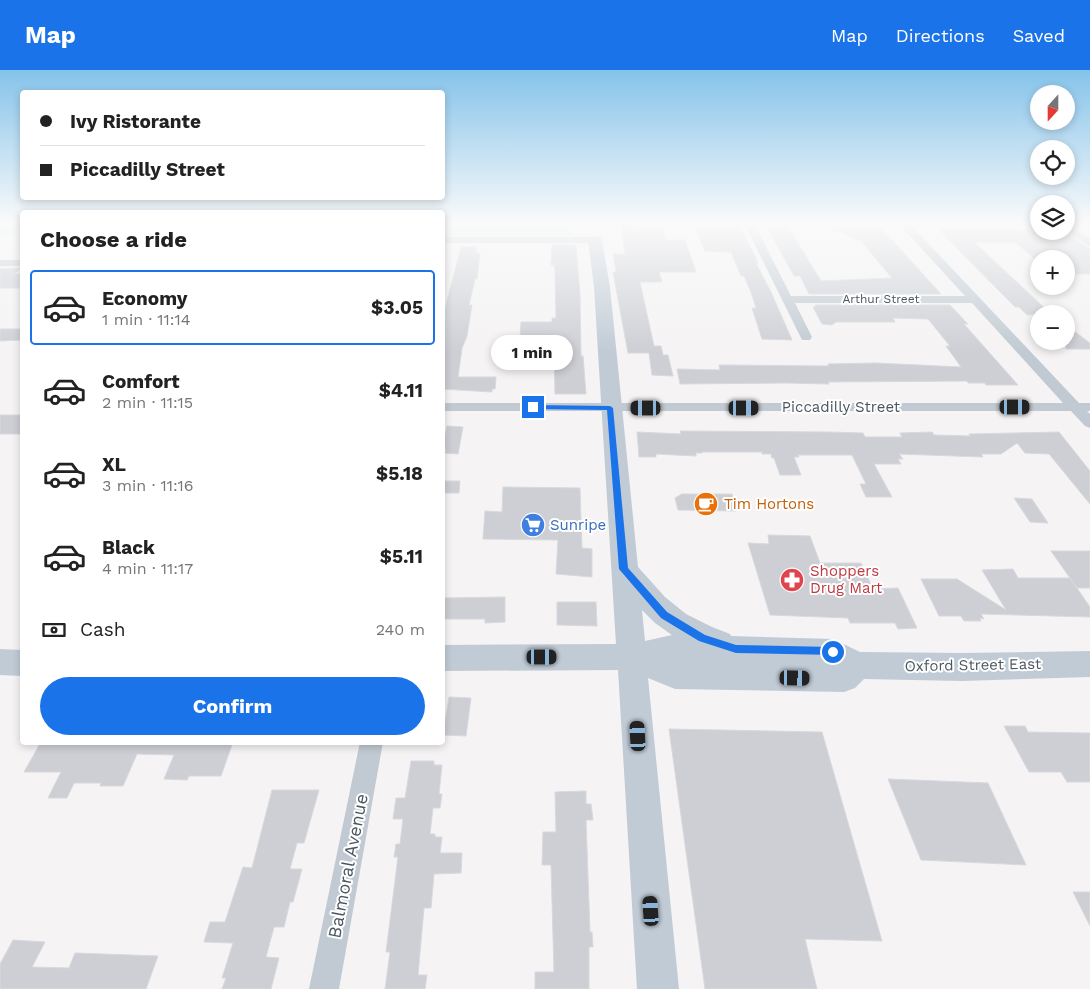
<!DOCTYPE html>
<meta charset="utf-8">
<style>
:root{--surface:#fff;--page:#f2f2f2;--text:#222;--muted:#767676;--line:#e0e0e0;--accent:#1a73e8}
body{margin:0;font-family:"Work Sans",sans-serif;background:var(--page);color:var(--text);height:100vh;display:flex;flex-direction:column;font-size:19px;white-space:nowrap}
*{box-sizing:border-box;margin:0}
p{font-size:16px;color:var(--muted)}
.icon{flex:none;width:28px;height:28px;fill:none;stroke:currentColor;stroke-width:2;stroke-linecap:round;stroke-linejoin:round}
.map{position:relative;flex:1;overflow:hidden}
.side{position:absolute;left:20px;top:140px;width:425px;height:535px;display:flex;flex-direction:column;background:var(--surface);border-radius:5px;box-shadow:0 2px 8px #0003}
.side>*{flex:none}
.top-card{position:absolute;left:20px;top:20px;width:425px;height:110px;border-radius:5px;box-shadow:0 2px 8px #0003;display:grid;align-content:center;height:110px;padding:0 20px;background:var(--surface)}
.needle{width:32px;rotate:201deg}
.tools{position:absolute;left:1030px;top:15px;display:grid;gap:10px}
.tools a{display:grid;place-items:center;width:45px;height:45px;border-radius:50%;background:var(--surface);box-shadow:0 2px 8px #0003;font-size:25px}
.end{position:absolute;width:22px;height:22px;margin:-11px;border:6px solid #1a73e8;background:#fff;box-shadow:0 0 0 2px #fff}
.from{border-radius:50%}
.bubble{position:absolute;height:35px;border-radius:18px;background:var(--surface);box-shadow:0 2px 8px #0003;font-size:16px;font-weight:700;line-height:35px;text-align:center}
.car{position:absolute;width:15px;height:30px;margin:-15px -8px;border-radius:6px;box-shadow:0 0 4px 1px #0007;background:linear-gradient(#222 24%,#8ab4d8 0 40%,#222 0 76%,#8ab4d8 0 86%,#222 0)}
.top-card b{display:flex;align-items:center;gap:18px;height:48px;font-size:19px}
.top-card b+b{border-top:1px solid var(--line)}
.top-card i{width:12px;height:12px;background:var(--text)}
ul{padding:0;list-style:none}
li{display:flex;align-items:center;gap:15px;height:75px;margin:0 10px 8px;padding:0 10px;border:2px solid transparent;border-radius:5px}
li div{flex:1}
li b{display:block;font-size:19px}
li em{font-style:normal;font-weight:700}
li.selected{border-color:var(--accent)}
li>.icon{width:45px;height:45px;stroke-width:1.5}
h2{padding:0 20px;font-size:22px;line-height:60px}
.pay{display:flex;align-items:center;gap:12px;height:55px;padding:0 20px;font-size:19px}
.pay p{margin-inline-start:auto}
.action{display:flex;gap:10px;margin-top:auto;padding:10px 20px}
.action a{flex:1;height:58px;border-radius:30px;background:var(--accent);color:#fff;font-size:20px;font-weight:700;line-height:58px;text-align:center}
header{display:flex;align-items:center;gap:30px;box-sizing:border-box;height:70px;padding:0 25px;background:var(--accent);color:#fff}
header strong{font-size:24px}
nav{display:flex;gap:28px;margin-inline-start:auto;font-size:18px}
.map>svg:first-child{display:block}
</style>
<header>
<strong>Map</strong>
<nav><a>Map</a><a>Directions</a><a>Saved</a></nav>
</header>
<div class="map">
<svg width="1090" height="919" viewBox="0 0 1090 919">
<rect width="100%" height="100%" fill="#f5f3f3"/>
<path fill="#c3f1d5" d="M0 153H22V165H0Z
M443 153H567L572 165 443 166Z"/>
<path fill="#cdcfd5" stroke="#d7d9de" d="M621 155H635L636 158H663L666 170H685L696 202H659L662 212H640L654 276H661L663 285H668L673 306 652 305 649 283H628L613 202H616L613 184H625Z
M695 157H741L758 193H756L771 222 792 270 762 269 752 238H756L751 222 744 206H741L731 182 705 181Z
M767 157H788L821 211 892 208 861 171 831 158H878L883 160 941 224H809L800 206H794Z
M938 159H1006L1064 161 1090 179V204H1066V189H1035L1015 172H974L1051 244 1027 245 1019 237H1015Z
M552 175H576L580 225 581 286H583L586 324H555L554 284 519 283 521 252H552V248H556L555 201 554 195H551Z
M461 177H477L476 183H480L477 209H475L469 235H472L467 266 462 278 458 307H496L495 319H492V322L442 319V250Z
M22 198 14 204H22V218H0V199Z
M815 235H950L968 254H964L1018 315H986L985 313H968L967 311 828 312 829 314 787 313 680 314 677 299 720 300 719 295 829 296 828 294 875 293 961 297 946 276H950L928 249 893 248 895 252H836L832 255 822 254 813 237H816Z
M1066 255 1090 273V279H1066Z
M0 259H22V270L0 271Z
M0 345H22V364H0Z
M447 356 463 357 458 384 445 383 446 380H442Z
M680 361 828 362 863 363 865 367H902L900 363 932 362 934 365 970 366 969 364 1059 362 1090 401V434L1049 384 1025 383 1017 373 1001 384H981L983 387 899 384 903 389H898L901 394H874L892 427H866L860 414H866L852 385H798L799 387H794L801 405H780L774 388H772L771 384H762V382H702V383H696V386L656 384V387H639L637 362 681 364Z
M442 411H460L459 423H442Z
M503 417 580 418 582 478 592 479V507L556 504 558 470 483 469 485 441 502 442Z
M682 424H732L736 441 678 440 675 428Z
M1014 428 1032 429 1048 453 1030 452Z
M768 465 810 466 820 493H861L873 519 898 518 917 558 898 559 895 553H850L848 548 770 545 748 473 769 474Z
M1051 481H1090V518H1077Z
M1013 499 1018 508H1070L1090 537V547L981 544 984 549 980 548 981 551H964L961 546H939L921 509H957L1006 540 982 500Z
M505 527V552L485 553V549H442V528Z
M557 532H596L597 556 557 555Z
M449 627 471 628 466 666 443 665Z
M1004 656H1025L1028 662 1090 663V712H1067L1061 702H1029Z
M669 659 822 662 882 871 805 869 817 919H705Z
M41 672H233L221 706H189L187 710 164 709 174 685 137 684 123 716H100L101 713H74L67 728H48L61 702H24Z
M411 691H434V695H442L439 724H442L440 738H433L430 764H435V767H442L440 783H462L461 803 434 804 431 838H424L418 905H427L425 919H385L390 882H386L398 787H394L396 774H400L403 749H393L396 728H405Z
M888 709 988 713 1026 795 921 790Z
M272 720H319L304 773H297L290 799H302L293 832H290L284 857H274L266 887 279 888 271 919H222L226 908H222L233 873 204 872 210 852H225L243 797 252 798Z
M586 721V734H591L593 750H586L590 862H592L593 877H589V919H535V902H554L551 795H542L543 762H556L555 722Z
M1073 822H1090V856Z
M13 870 45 872 32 897 69 898 75 883 158 886 146 919H0V894Z"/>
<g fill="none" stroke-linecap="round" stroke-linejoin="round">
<path fill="#c1cad2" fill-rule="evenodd" d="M744 153H754L791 226H965L898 153H909L1079 333H1090V341H1087L1090 344V358L1085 356 1071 341H442V333H1063L972 233H795L812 267 810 270H802Z
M1066 153 1090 169V177L1066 161Z
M442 167H595L600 170 595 173H442Z
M0 190H22V196H0Z
M360 672H383L339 919H309Z"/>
<path fill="#c1cbd6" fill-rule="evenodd" d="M595 166 600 167 602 170 610 217 638 497 665 527 686 544 712 557 730 564 731 566 833 569 860 582 962 583 1090 581V607L962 611 864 609 855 618 844 622 675 619 648 608 679 919H637L618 600 442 601V575L616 574 594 217 588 170 590 167ZM642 540 655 553 672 565 645 571Z
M0 579 22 580V606L0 605Z"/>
</g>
<linearGradient id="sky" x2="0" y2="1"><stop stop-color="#85c3ea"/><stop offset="0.54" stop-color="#fafafa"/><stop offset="1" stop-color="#fafafa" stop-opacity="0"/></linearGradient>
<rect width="1090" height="282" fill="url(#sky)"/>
<path fill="#1a73e8" d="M533 335 610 336 613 338 628 498 667 542 705 565 736 575 833 577 836 579V585L736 583 699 571 661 548 619 499 607 340 531 339 530 337Z"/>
<defs>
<g id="cafe-disc" transform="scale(1.25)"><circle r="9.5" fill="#e8710a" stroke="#fff"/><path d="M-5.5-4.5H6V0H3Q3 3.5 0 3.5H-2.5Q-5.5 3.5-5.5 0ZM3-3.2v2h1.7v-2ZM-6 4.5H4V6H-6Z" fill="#fff"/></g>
<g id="supermarket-disc" transform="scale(1.25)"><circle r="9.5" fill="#3f7fe0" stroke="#fff"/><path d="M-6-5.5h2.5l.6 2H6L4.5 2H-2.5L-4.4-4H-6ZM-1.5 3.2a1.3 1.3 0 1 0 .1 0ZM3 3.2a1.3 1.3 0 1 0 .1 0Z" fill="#fff"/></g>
<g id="pharmacy-disc" transform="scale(1.25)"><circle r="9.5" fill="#e0444e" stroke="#fff"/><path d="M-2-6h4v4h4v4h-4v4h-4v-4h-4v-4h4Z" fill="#fff"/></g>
</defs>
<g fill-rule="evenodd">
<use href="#cafe-disc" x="706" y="434"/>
<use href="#supermarket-disc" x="533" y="455"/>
<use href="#pharmacy-disc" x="792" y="510"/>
</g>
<g text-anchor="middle" stroke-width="4" stroke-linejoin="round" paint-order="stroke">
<g font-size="12" fill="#4a5661" stroke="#fff">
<text x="881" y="233">Arthur Street</text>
</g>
<g font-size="15" fill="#4a5661" stroke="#fff">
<text x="841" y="342">Piccadilly Street</text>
<text transform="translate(973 595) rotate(-1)" y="5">Oxford Street East</text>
</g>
<g font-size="15" fill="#c56008" stroke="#fff" text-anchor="start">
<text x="724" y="439">Tim Hortons</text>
</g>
<g font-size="15" fill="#366cbe" stroke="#fff" text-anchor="start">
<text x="550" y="460">Sunripe</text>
</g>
<g font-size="15" fill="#be3a42" stroke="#fff" text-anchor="start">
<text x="810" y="506">Shoppers<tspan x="810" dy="17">Drug Mart</tspan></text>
</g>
<g font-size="18" fill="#4a5661" stroke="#fff">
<text transform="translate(348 796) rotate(-79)" y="6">Balmoral Avenue</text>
</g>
</g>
</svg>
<div class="tools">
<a><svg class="needle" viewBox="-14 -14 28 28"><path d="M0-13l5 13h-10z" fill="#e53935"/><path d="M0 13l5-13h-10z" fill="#767676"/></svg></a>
<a><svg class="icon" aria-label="locate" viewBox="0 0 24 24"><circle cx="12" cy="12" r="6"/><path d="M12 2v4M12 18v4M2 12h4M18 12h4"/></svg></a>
<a><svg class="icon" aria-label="layers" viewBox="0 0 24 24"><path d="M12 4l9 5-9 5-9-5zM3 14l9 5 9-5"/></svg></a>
<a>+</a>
<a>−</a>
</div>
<i class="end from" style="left:833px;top:582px"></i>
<i class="end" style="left:533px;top:337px"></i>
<div class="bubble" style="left:491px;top:265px;width:82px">1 min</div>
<i class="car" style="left:1015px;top:337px;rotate:90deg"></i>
<i class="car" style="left:646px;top:338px;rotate:270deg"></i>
<i class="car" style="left:744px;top:338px;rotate:90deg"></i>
<i class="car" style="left:542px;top:587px;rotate:90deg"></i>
<i class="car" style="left:795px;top:608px;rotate:91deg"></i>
<i class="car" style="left:638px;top:666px;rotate:357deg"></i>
<i class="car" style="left:651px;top:841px;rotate:356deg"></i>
<div class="top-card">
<b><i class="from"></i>Ivy Ristorante</b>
<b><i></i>Piccadilly Street</b>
</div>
<section class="side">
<h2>Choose a ride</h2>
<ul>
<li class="selected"><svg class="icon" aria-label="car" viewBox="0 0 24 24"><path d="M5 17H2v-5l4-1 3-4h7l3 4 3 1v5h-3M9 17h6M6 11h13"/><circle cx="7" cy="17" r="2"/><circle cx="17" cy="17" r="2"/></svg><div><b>Economy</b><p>1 min · 11:14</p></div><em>$3.05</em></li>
<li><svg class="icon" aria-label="car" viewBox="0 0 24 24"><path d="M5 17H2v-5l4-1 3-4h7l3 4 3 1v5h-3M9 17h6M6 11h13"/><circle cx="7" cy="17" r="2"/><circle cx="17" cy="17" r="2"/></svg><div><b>Comfort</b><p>2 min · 11:15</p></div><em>$4.11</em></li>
<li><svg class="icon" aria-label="car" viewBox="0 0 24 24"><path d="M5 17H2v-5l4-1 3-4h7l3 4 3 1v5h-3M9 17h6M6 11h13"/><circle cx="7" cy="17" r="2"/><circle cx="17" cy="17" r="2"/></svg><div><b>XL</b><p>3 min · 11:16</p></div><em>$5.18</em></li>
<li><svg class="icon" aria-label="car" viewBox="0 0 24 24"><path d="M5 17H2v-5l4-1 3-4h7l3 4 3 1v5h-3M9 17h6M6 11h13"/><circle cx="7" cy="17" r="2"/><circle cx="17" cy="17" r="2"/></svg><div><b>Black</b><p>4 min · 11:17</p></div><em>$5.11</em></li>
</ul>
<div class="pay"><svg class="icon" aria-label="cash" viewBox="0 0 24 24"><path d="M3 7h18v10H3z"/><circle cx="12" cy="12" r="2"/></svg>Cash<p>240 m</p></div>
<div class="action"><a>Confirm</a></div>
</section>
</div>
